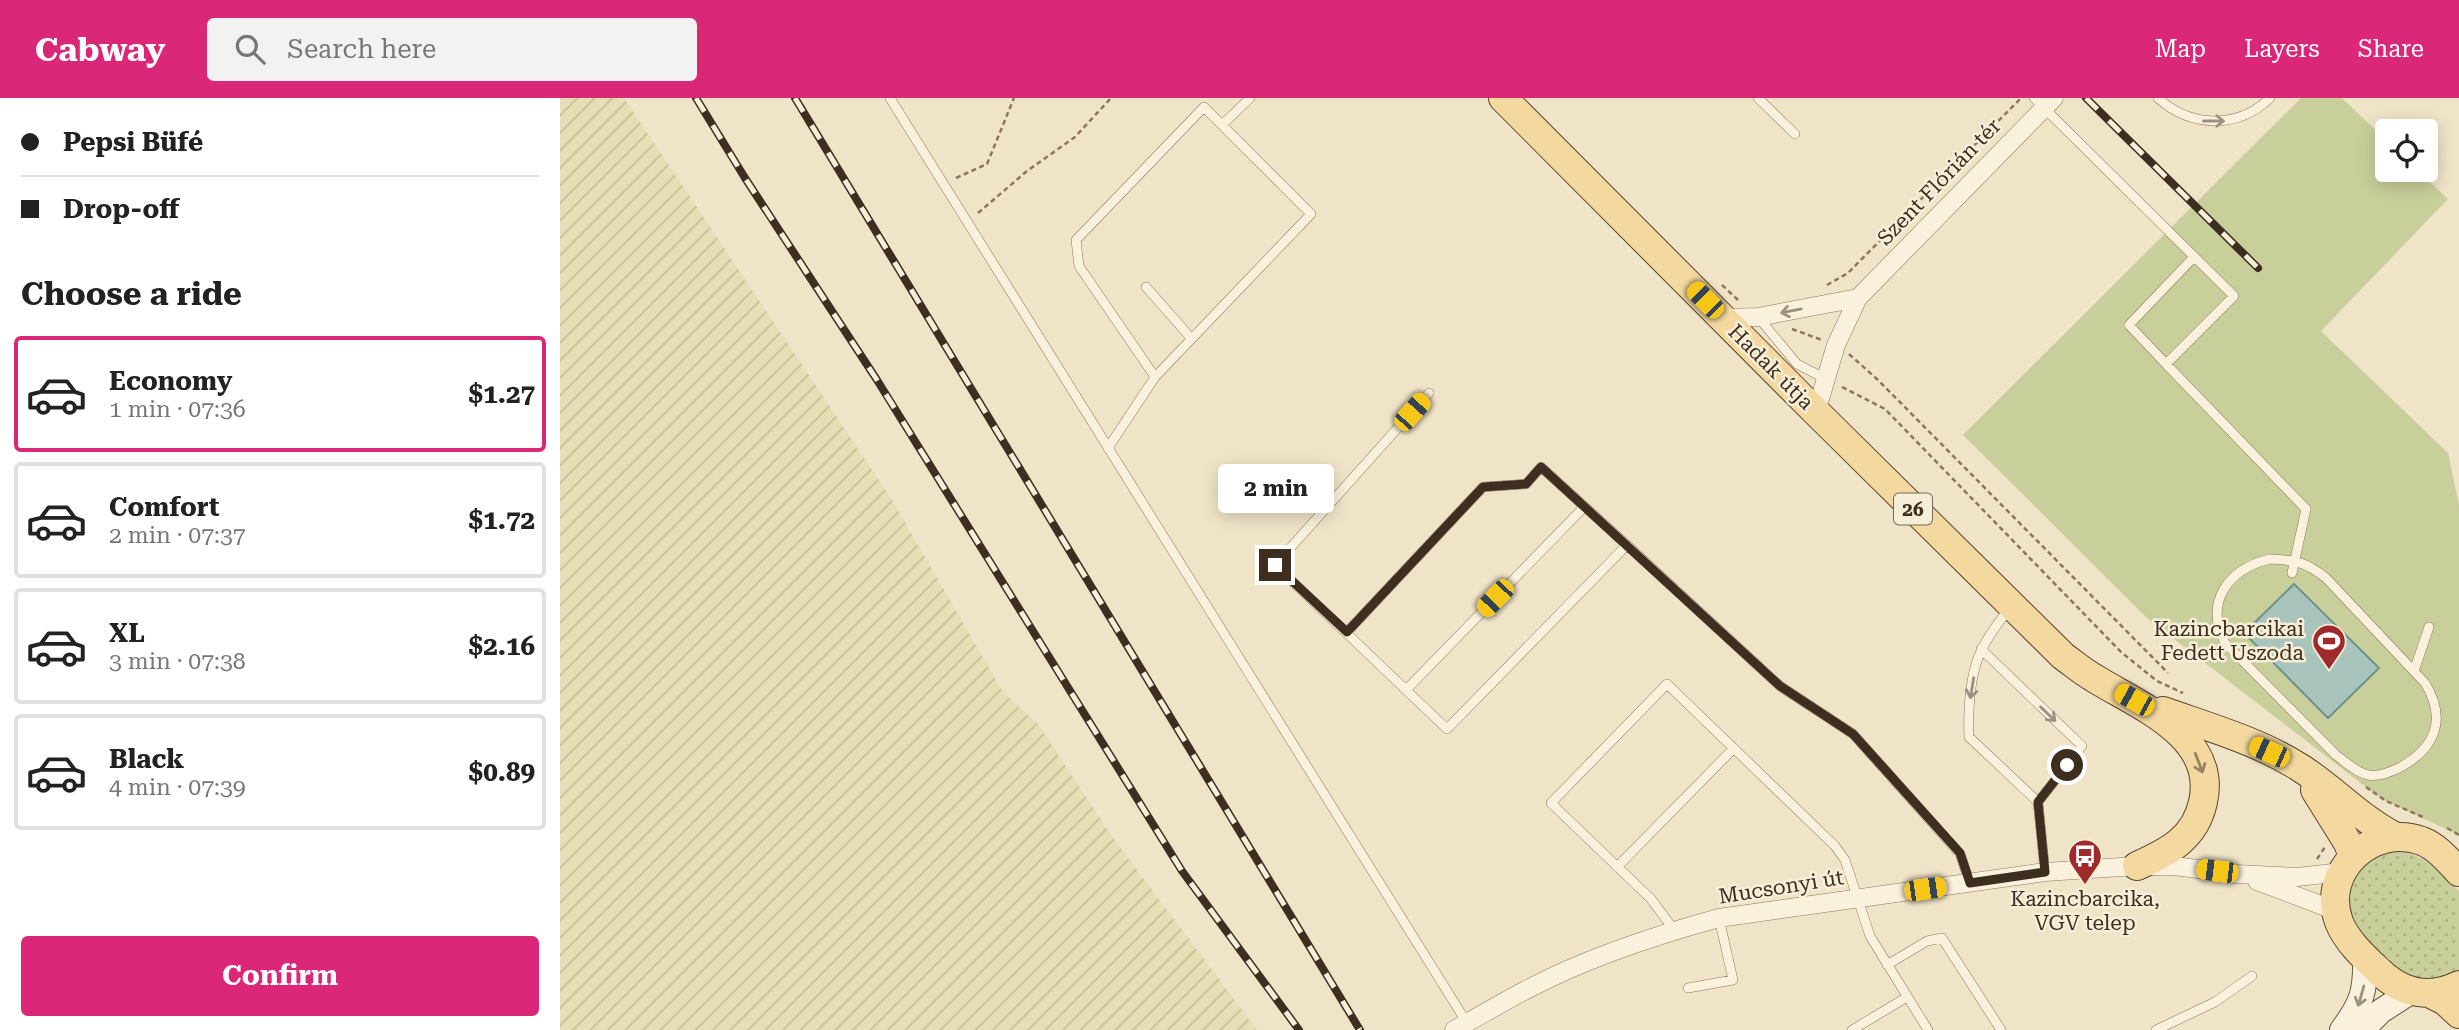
<!DOCTYPE html>
<meta charset="utf-8">
<style>
:root{--surface:#fff;--page:#f2f2f2;--text:#222;--muted:#767676;--line:#e0e0e0;--accent:#db2777}
body{margin:0;font-family:"Roboto Serif",serif;background:var(--page);color:var(--text);height:100vh;display:flex;flex-direction:column;font-size:26px;white-space:nowrap}
*{box-sizing:border-box;margin:0}
p{font-size:23px;color:var(--muted)}
.icon{flex:none;width:38px;height:38px;fill:none;stroke:currentColor;stroke-width:2;stroke-linecap:round;stroke-linejoin:round}
.map{position:relative;flex:1;overflow:hidden}
.side{display:flex;flex-direction:column;background:var(--surface);width:560px}
.side>*{flex:none}
.guide{display:grid;align-content:center;height:154px;padding:0 21px;background:var(--surface)}
.buttons{position:absolute;left:1815px;top:21px;display:grid;gap:14px}
.buttons a{display:grid;place-items:center;width:63px;height:63px;border-radius:7px;background:var(--surface);box-shadow:0 4px 18px #0003;font-size:35px}
.end{position:absolute;width:32px;height:32px;margin:-16px;border:9px solid #3d2e20;background:#fff;box-shadow:0 0 0 4px #fff}
.from{border-radius:50%}
.bubble{position:absolute;height:49px;border-radius:7px;background:var(--surface);box-shadow:0 4px 18px #0003;font-size:23px;font-weight:700;line-height:49px;text-align:center}
.car{position:absolute;width:21px;height:42px;margin:-21px -10px;border-radius:9px;box-shadow:0 0 5px 2px #0007;background:linear-gradient(#f5c518 24%,#345 0 40%,#f5c518 0 76%,#345 0 86%,#f5c518 0)}
.guide b{display:flex;align-items:center;gap:24px;height:66px;font-size:26px}
.guide b+b{border-top:2px solid var(--line)}
.guide i{width:18px;height:18px;background:var(--text)}
ul{padding:0;list-style:none}
li{display:flex;align-items:center;gap:21px;height:116px;margin:0 14px 10px;padding:0 7px;border:4px solid var(--line);border-radius:7px}
li div{flex:1}
li b{display:block;font-size:26px}
li em{font-style:normal;font-weight:700}
li.selected{border-color:var(--accent)}
li>.icon{width:63px;height:63px;stroke-width:1.5}
h2{padding:0 21px;font-size:32px;line-height:84px}
.action{display:flex;gap:14px;margin-top:auto;padding:14px 21px}
.action a{flex:1;height:80px;border-radius:7px;background:var(--accent);color:#fff;font-size:28px;font-weight:700;line-height:80px;text-align:center}
header{display:flex;align-items:center;gap:42px;box-sizing:border-box;height:98px;padding:0 35px;background:var(--accent);color:#fff}
header strong{font-size:33px}
nav{display:flex;gap:38px;margin-inline-start:auto;font-size:24px}
.search{width:490px;height:63px;background:var(--page);display:flex;align-items:center;gap:18px;box-sizing:border-box;padding:0 24px;border-radius:7px;color:var(--muted);font-size:26px}
main{display:flex;flex:1;min-height:0}
.map>svg:first-child{display:block}
</style>
<header>
<strong>Cabway</strong>
<div class="search"><svg class="icon" aria-label="search" viewBox="0 0 24 24"><circle cx="10" cy="10" r="6"/><path d="M15 15l6 6"/></svg>Search here</div>
<nav><a>Map</a><a>Layers</a><a>Share</a></nav>
</header>
<main>
<section class="side">
<div class="guide">
<b><i class="from"></i>Pepsi Büfé</b>
<b><i></i>Drop-off</b>
</div>
<h2>Choose a ride</h2>
<ul>
<li class="selected"><svg class="icon" aria-label="car" viewBox="0 0 24 24"><path d="M5 17H2v-5l4-1 3-4h7l3 4 3 1v5h-3M9 17h6M6 11h13"/><circle cx="7" cy="17" r="2"/><circle cx="17" cy="17" r="2"/></svg><div><b>Economy</b><p>1 min · 07:36</p></div><em>$1.27</em></li>
<li><svg class="icon" aria-label="car" viewBox="0 0 24 24"><path d="M5 17H2v-5l4-1 3-4h7l3 4 3 1v5h-3M9 17h6M6 11h13"/><circle cx="7" cy="17" r="2"/><circle cx="17" cy="17" r="2"/></svg><div><b>Comfort</b><p>2 min · 07:37</p></div><em>$1.72</em></li>
<li><svg class="icon" aria-label="car" viewBox="0 0 24 24"><path d="M5 17H2v-5l4-1 3-4h7l3 4 3 1v5h-3M9 17h6M6 11h13"/><circle cx="7" cy="17" r="2"/><circle cx="17" cy="17" r="2"/></svg><div><b>XL</b><p>3 min · 07:38</p></div><em>$2.16</em></li>
<li><svg class="icon" aria-label="car" viewBox="0 0 24 24"><path d="M5 17H2v-5l4-1 3-4h7l3 4 3 1v5h-3M9 17h6M6 11h13"/><circle cx="7" cy="17" r="2"/><circle cx="17" cy="17" r="2"/></svg><div><b>Black</b><p>4 min · 07:39</p></div><em>$0.89</em></li>
</ul>
<div class="action"><a>Confirm</a></div>
</section>
<div class="map">
<svg width="1899" height="932" viewBox="0 0 1899 932">
<defs>
<pattern id="farmland-furrows" width="10" height="10" patternUnits="userSpaceOnUse" patternTransform="scale(1.75)"><rect width="10" height="10" fill="#e6deb5"/><path d="M-1 1l2-2M0 10L10 0M9 11l2-2" fill="none" stroke="#c6bf9b"/></pattern>
<pattern id="grass-dots" width="8" height="8" patternUnits="userSpaceOnUse" patternTransform="scale(1.75)"><rect width="8" height="8" fill="#c9cf9b"/><path d="M2 2h.1M6 6h.1" fill="none" stroke="#aeb285" stroke-width="1.8" stroke-linecap="round"/></pattern>
</defs>
<rect width="100%" height="100%" fill="#f0e4c8"/>
<path fill="url(#farmland-furrows)" d="M0 0H64L332 402 443 594 478 626 551 737 697 932H0Z"/>
<path fill="url(#grass-dots)" d="M1838 753C1866 756 1880 775 1899 793V873C1866 898 1838 872 1815 849 1807 841 1798 834 1794 824 1778 789 1804 758 1838 753Z"/>
<path fill="#c9cf9b" d="M1741 0H1782L1827 43V72H1857L1888 101 1761 233 1888 355 1899 407V737L1826 703 1811 693 1587 520 1403 337Z"/>
<path fill="#a9c4bc" stroke="#6f938a" stroke-width="2" d="M1734 486 1819 570 1768 620 1684 535Z"/>
<g fill="none" stroke-linecap="round" stroke-linejoin="round">
<g stroke="#8d765c" stroke-width="10">
<path id="lane" d="M330 0 907 925
M1198 0 1235 36
M1474 0 1674 198 1606 266 1746 411 1732 475
M1598 0C1631 30 1678 31 1710 0
M662 27 690 0
M586 189 631 240
M1198 219 1237 266 1266 281
M1606 266 1569 227 1634 159
M869 295 715 467 887 631 1067 447 1220 588 1293 636 1400 756 1410 785
M548 350 595 279 519 168 516 142 644 9 751 116 595 279
M1710 461C1735 462 1746 464 1766 480L1865 585C1887 621 1876 650 1839 670 1830 674 1819 679 1808 677 1796 674 1785 664 1776 657L1665 545C1644 504 1668 471 1710 461Z
M1450 509C1440 523 1429 536 1422 551 1409 577 1408 611 1409 639L1478 704 1485 774
M787 534 923 389 966 386 981 369 1067 447
M1421 551 1522 648 1478 704
M1854 573 1869 529
M846 592 1024 409
M1057 769 1174 650
M1114 832 1091 801 991 705 1107 586 1275 748 1285 762 1310 838 1368 932
M1327 867 1367 843 1382 840 1441 932
M1128 890 1173 882 1159 820
M1292 932 1347 899
M1596 932 1655 904 1692 878"/>
</g>
<g stroke="#8d765c" stroke-width="19">
<path id="street" d="M1163 220 1198 219 1298 200
M1256 314 1276 247 1298 200 1494 0
M1697 783 1766 809 1777 817
M894 932C918 919 941 905 966 892 1026 860 1093 838 1159 820L1485 774 1577 768H1614L1677 776 1737 779 1782 774"/>
</g>
<g stroke="#6f573f" stroke-width="26">
<path id="secondary" d="M1782 932C1802 905 1806 893 1805 859
M1802 932 1821 913 1852 893"/>
</g>
<g stroke="#5b4430" stroke-width="30">
<path id="primary" d="M943 0 1256 314 1503 558C1514 566 1523 574 1534 580 1579 608 1658 638 1643 704 1635 741 1608 754 1577 768
M1603 613C1648 629 1698 643 1739 669 1773 690 1800 721 1836 739
M1755 692 1788 745 1793 759
M1899 774C1888 762 1877 749 1862 743 1812 725 1760 773 1779 824 1787 844 1805 860 1820 874 1843 896 1871 901 1899 887
M1871 896 1885 903 1899 916"/>
</g>
<path stroke="#8d765c" stroke-width="2.5" stroke-dasharray="5 3.5" stroke-linecap="butt" d="M396 80 427 66 454 0
M418 115 467 73 515 39 551 0
M1162 187 1178 202
M1267 187 1288 175 1461 0
M1232 231 1262 242
M1289 256 1318 282 1608 575
M1282 289 1325 311 1561 554 1597 583 1623 595
M1806 689 1826 703 1865 720
M1887 730 1899 737
M1757 761 1765 749"/>
<use href="#lane" stroke="#faf1dc" stroke-width="9"/>
<use href="#street" stroke="#faf1dc" stroke-width="18"/>
<use href="#secondary" stroke="#faf1dc" stroke-width="24"/>
<use href="#primary" stroke="#f3d9a0" stroke-width="28"/>
<g stroke="#3d2e20" stroke-width="8">
<path id="rail" d="M136 0 185 80 317 282 622 773 739 932
M235 0 800 932
M1526 0 1698 170"/>
</g>
<use href="#rail" stroke="#f7eed8" stroke-width="5" stroke-dasharray="16" stroke-linecap="butt"/>
</g>
<defs><path id="oneway-shaft" d="M-6 0H5M1.5-3L5.5 0L1.5 3" fill="none" stroke-width="1.6" stroke-linecap="round" stroke-linejoin="round" transform="scale(1.75)"/></defs>
<g stroke="#9c907e">
<use href="#oneway-shaft" transform="translate(1654 23)"/>
<use href="#oneway-shaft" transform="translate(1231 213) rotate(169)"/>
<use href="#oneway-shaft" transform="translate(1412 590) rotate(99)"/>
<use href="#oneway-shaft" transform="translate(1488 616) rotate(44)"/>
<use href="#oneway-shaft" transform="translate(1801 898) rotate(106)"/>
</g>
<use stroke="#988460" href="#oneway-shaft" transform="translate(1639 665) rotate(69)"/>
<g fill="none" stroke-linecap="round" stroke-linejoin="round">
<path stroke="#3d2e20" stroke-width="9" d="M715 467 787 534 923 389 966 386 981 369 1220 588 1293 636 1400 755 1410 785 1485 774 1478 704 1507 667"/>
</g>
<defs>
<g id="stadium-pin" transform="scale(1.75)"><path d="M0 17L-7.5 6A9.5 9.5 0 1 1 7.5 6Z" fill="#9e2a2b" stroke="#f7eed8"/><path d="M0-5a6.5 5 0 1 0 0 10a6.5 5 0 1 0 0-10ZM-3.5-1.8h7v3.6h-7Z" fill="#fff"/></g>
<g id="bus-pin" transform="scale(1.75)"><path d="M0 17L-7.5 6A9.5 9.5 0 1 1 7.5 6Z" fill="#9e2a2b" stroke="#f7eed8"/><path d="M-5-6H5V4H4V6H2V4H-2V6H-4V4H-5ZM-3.5-4V0h7V-4ZM-3.5 1.2v1.5H-2V1.2ZM2 1.2v1.5H3.5V1.2Z" fill="#fff"/></g>
</defs>
<g fill-rule="evenodd">
<use href="#stadium-pin" x="1769" y="543"/>
<use href="#bus-pin" x="1525" y="758"/>
</g>
<g text-anchor="middle" stroke-width="5" stroke-linejoin="round" paint-order="stroke">
<rect fill="#f7eed8" stroke="#756857" stroke-width="2" x="1334" y="395.5" width="38" height="31" rx="5"/>
<g font-size="19" font-weight="bold" fill="#3d2e20">
<text x="1353" y="418">26</text>
</g>
<g font-size="21" fill="#3d2e20" stroke="#f7eed8">
<text transform="translate(1379 84) rotate(-46)" y="7">Szent Flórián tér</text>
<text transform="translate(1211 269) rotate(45)" y="7">Hadak útja</text>
<text transform="translate(1221 789) rotate(-9)" y="7">Mucsonyi út</text>
</g>
<g font-size="21" fill="#3d2e20" stroke="#f7eed8" text-anchor="end">
<text x="1744" y="538">Kazincbarcikai<tspan x="1744" dy="24">Fedett Uszoda</tspan></text>
<text x="1525" y="808" text-anchor="middle">Kazincbarcika,<tspan x="1525" dy="24">VGV telep</tspan></text>
</g>
</g>
</svg>
<div class="buttons">
<a><svg class="icon" aria-label="locate" viewBox="0 0 24 24"><circle cx="12" cy="12" r="6"/><path d="M12 2v4M12 18v4M2 12h4M18 12h4"/></svg></a>
</div>
<i class="end from" style="left:1507px;top:667px"></i>
<i class="end" style="left:715px;top:467px"></i>
<div class="bubble" style="left:658px;top:366px;width:116px">2 min</div>
<i class="car" style="left:1145px;top:202px;rotate:315deg"></i>
<i class="car" style="left:852px;top:314px;rotate:42deg"></i>
<i class="car" style="left:935px;top:500px;rotate:224deg"></i>
<i class="car" style="left:1574px;top:602px;rotate:299deg"></i>
<i class="car" style="left:1709px;top:654px;rotate:294deg"></i>
<i class="car" style="left:1657px;top:773px;rotate:277deg"></i>
<i class="car" style="left:1365px;top:791px;rotate:82deg"></i>
</div>
</main>
